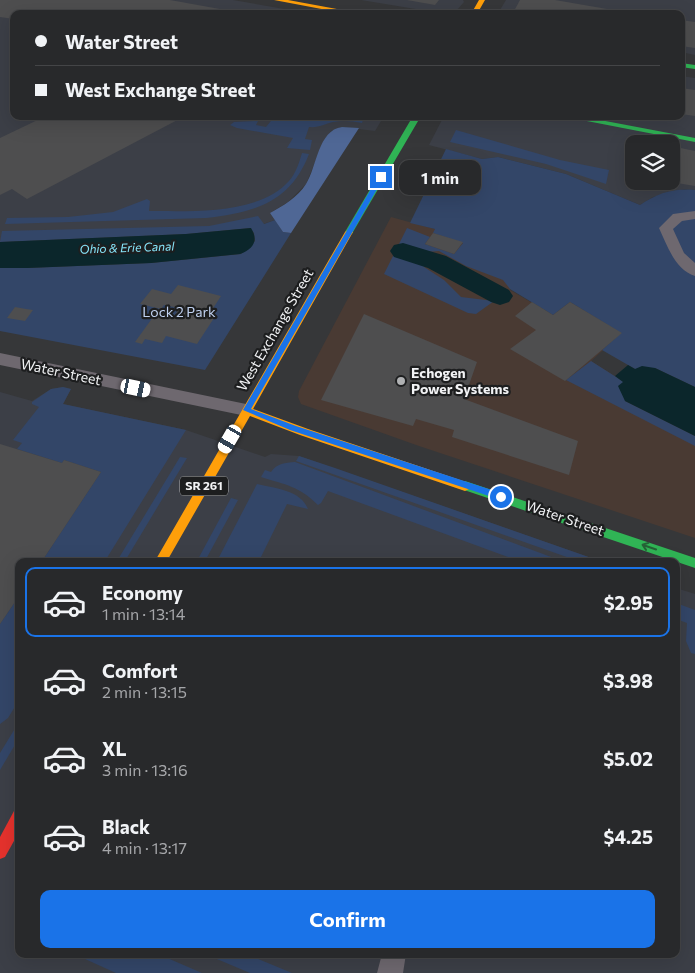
<!DOCTYPE html>
<meta charset="utf-8">
<style>
:root{--surface:#28292b;--page:#303133;--text:#f1f3f6;--muted:#a5a6a9;--line:#444547;--accent:#1a73e8}
body{margin:0;font-family:Commissioner,sans-serif;background:var(--page);color:var(--text);height:100vh;display:flex;flex-direction:column;font-size:19px;white-space:nowrap}
*{box-sizing:border-box;margin:0}
p{font-size:16px;color:var(--muted)}
.icon{flex:none;width:28px;height:28px;fill:none;stroke:currentColor;stroke-width:2;stroke-linecap:round;stroke-linejoin:round}
.map{position:relative;flex:1;overflow:hidden}
.side{position:absolute;left:15px;top:558px;width:665px;height:400px;display:flex;flex-direction:column;background:var(--surface);border-radius:10px;box-shadow:0 5px 20px #0002,0 0 0 1px var(--line)}
.side>*{flex:none}
.guide{position:absolute;left:10px;top:10px;width:675px;height:110px;border-radius:10px;box-shadow:0 5px 20px #0002,0 0 0 1px var(--line);display:grid;align-content:center;height:110px;padding:0 25px;background:var(--surface)}
.tools{position:absolute;left:625px;top:135px;display:grid;gap:10px}
.tools a{display:grid;place-items:center;width:55px;height:55px;border-radius:10px;background:var(--surface);box-shadow:0 5px 20px #0002,0 0 0 1px var(--line);font-size:25px}
.end{position:absolute;width:22px;height:22px;margin:-11px;border:6px solid #1a73e8;background:#fff;box-shadow:0 0 0 2px #fff}
.from{border-radius:50%}
.bubble{position:absolute;height:35px;border-radius:10px;background:var(--surface);box-shadow:0 5px 20px #0002,0 0 0 1px var(--line);font-size:16px;font-weight:700;line-height:35px;text-align:center}
.car{position:absolute;width:15px;height:30px;margin:-15px -8px;border-radius:6px;box-shadow:0 0 4px 1px #0007;background:linear-gradient(#fff 24%,#345 0 40%,#fff 0 76%,#345 0 86%,#fff 0)}
.guide b{display:flex;align-items:center;gap:18px;height:48px;font-size:19px}
.guide b+b{border-top:1px solid var(--line)}
.guide i{width:12px;height:12px;background:var(--text)}
ul{padding:9px 0 0;list-style:none}
li{display:flex;align-items:center;gap:15px;height:70px;margin:0 10px 8px;padding:0 15px;border:2px solid transparent;border-radius:10px}
li div{flex:1}
li b{display:block;font-size:19px}
li em{font-style:normal;font-weight:700}
li.active{border-color:var(--accent)}
li>.icon{width:45px;height:45px;stroke-width:1.5}
.cta{display:flex;gap:10px;margin-top:auto;padding:10px 25px}
.cta a{flex:1;height:58px;border-radius:10px;background:var(--accent);color:#fff;font-size:20px;font-weight:700;line-height:58px;text-align:center}
.map>svg:first-child{display:block}
</style>
<div class="map">
<svg width="695" height="973" viewBox="0 0 695 973">
<rect width="100%" height="100%" fill="#363739"/>
<path fill="#3c3f47" fill-rule="evenodd" d="M0 0H233L313 14H14V116H384L375 131 342 127 331 131 321 148 306 184 288 202 270 213 275 220 251 228 186 234 0 242Z
M361 0H463L464 2 457 10 440 13Z
M506 0H695V55L681 52V14H492L500 10Z
M681 76 695 78V190L685 189 653 197 640 205 566 174 498 157 482 159 429 145 444 116H681ZM634 144H671V181H634Z
M63 387 71 389 63 404 186 430 265 457 271 454 299 456 600 561H19V954H676V588L695 594V973H0V392L32 401 51 389Z"/>
<path fill="#493a33" d="M391 217 511 250 510 290 553 315 570 302 622 333 591 361 624 382 625 401 695 436V538L419 446 301 404 298 397 299 391Z"/>
<path fill="#334668" d="M275 116H341L363 120 362 123C352 121 343 120 333 122 324 124 319 128 309 127L305 139 312 140 310 150 287 148 293 138 237 128 230 125 234 122 258 121 256 125 266 127Z
M456 130 560 160 609 170 606 184 546 164 450 142Z
M446 149 482 159 498 157 566 174 640 205C658 193 674 188 695 190V387L655 368 635 369 602 350 621 333 570 302 553 315 510 289 503 280 466 266 439 251 426 252 420 259 424 267 444 280 461 297 494 301 476 314 468 313 384 274 407 228 430 237 425 244 454 254 463 243 433 233 435 229 410 223Z
M302 153 309 154C290 203 255 212 206 218L5 224 7 218 68 217 113 212 147 199 150 201 149 211C191 211 259 215 289 181 296 173 299 163 302 153Z
M258 216 264 224 275 220 283 232 291 233 205 370 0 331V268H27L151 263 241 254 255 241 254 233 250 228 186 234 0 242 2 231 209 226Z
M591 361 624 382 625 401 695 436V446L566 380Z
M63 387 71 389 63 404 186 430 105 561H42L101 472 64 460 62 463 17 449 22 443 13 440 39 407 32 404V402L51 389Z
M299 456 335 468 600 561H578L296 461Z
M180 457 187 458 125 561H117Z
M295 462 562 561H519L328 491 321 503 318 505C299 486 286 485 261 477L265 470 271 472C277 463 285 463 295 462Z
M257 484C274 488 301 490 308 509L287 504 259 561H217Z
M231 498 238 500 205 561H197Z
M19 596V700L8 718 0 724V624Z
M676 603 695 610V654L691 653 686 641 687 623 676 619Z
M19 722V738L0 770V753Z
M74 954H158L202 973H116Z
M205 954H246L292 973H250Z"/>
<path fill="#4f6795" d="M342 127 359 128 291 233 283 232 270 213C283 206 298 197 306 184 317 167 318 130 342 127Z"/>
<path fill="#0b262b" d="M251 228C259 241 253 249 240 254L151 263 27 268H0V242L186 234Z
M628 365 635 369 642 366 655 368 695 387V436L625 401 618 386 623 382 615 376Z"/>
<g fill="none" stroke-linecap="round" stroke-linejoin="round">
<path fill="#0b262b" fill-rule="evenodd" d="M403 243 446 256 509 290 513 296 509 302 500 305 491 302 428 268 394 257 390 251 394 245Z"/>
</g>
<path fill="#4e4e4f" d="M0 0H170L242 13 14 14V19L0 17Z
M407 0H439L435 5Z
M520 0H555L636 14H518L514 11Z
M681 20 695 22V48L681 46Z
M681 88 695 90V116L681 114Z
M46 116H185L27 199 12 189 0 195V138Z
M671 146 695 151V186L671 182Z
M433 233 463 242 454 254 425 244Z
M178 285 221 296 210 313 216 315 197 344 166 336 162 343 145 339 142 344 135 342 156 313 174 317 179 308 164 305 161 309 140 304 152 289 171 294Z
M532 302 553 315 570 302 622 333 565 381 510 349 536 330 515 316Z
M15 307 26 309 33 310 25 321 7 318Z
M364 314 477 362 464 399 578 441 569 475 452 437 454 430 416 419 413 426 321 400Z
M0 444 62 463 64 460 101 472 42 561H19V596L0 624Z"/>
<g fill="none" stroke-linecap="round" stroke-linejoin="round">
<path fill="#6e686f" fill-rule="evenodd" d="M695 211V219L682 221 673 229 684 253 695 263V276C675 270 667 245 659 228L673 214Z
M0 353 246 404 252 406 254 410 252 414 246 416 0 365Z
M382 954H406L403 973H377Z"/>
<path fill="#30b455" fill-rule="evenodd" d="M681 63 695 65V69L681 67Z
M413 116H421L353 232 352 234H346L345 232Z
M561 116H579L695 138V142Z
M465 481 695 558V568L461 489 459 486 461 483Z"/>
<path fill="#ff9f0a" fill-rule="evenodd" d="M274 0H288L364 14H348Z
M479 0H485L477 14H471Z
M349 229 353 232 253 409 308 429 469 483 471 486 469 489 465 491 300 435 250 416 167 561H155L345 232Z"/>
<path fill="#e5322d" fill-rule="evenodd" d="M19 809V832L5 857 0 859V837L14 811Z"/>
</g>
<defs><path id="oneway-shaft" d="M-6 0H5M1.5-3L5.5 0L1.5 3" fill="none" stroke-width="1.6" stroke-linecap="round" stroke-linejoin="round" transform="scale(1.25)"/></defs>
<use stroke="#266237" href="#oneway-shaft" transform="translate(649 547) rotate(-161)"/>
<path fill="#1a73e8" d="M379 175 384 177 251 409 296 426 504 494V499L501 500 290 430 243 410Z"/>
<circle fill="#b0b1b3" stroke="#1d1e1f" stroke-width="2" cx="401" cy="381" r="5"/>
<g text-anchor="middle" stroke-width="4.5" stroke-linejoin="round" paint-order="stroke">
<g font-size="12" font-style="italic" fill="#87e8fd" stroke="#1d1e1f">
<text transform="translate(127 248) rotate(-2)" y="4">Ohio &amp; Erie Canal</text>
</g>
<rect fill="#1d1e1f" stroke="#b2b3b5" stroke-width="1" x="180" y="476.5" width="48" height="19" rx="4"/>
<g font-size="12" font-weight="bold" fill="#f2f3f5">
<text x="204" y="490">SR 261</text>
</g>
<g font-size="14" fill="#c0d1f0" stroke="#1d1e1f">
<text x="179" y="317">Lock 2 Park</text>
</g>
<g font-size="14" fill="#f2f3f5" stroke="#1d1e1f">
<text transform="translate(275 330) rotate(-60)" y="5">West Exchange Street</text>
<text transform="translate(61 372) rotate(12)" y="5">Water Street</text>
<text transform="translate(565 518) rotate(19)" y="5">Water Street</text>
</g>
<g font-size="14" font-weight="bold" fill="#f2f3f5" stroke="#1d1e1f" text-anchor="start">
<text x="411" y="378">Echogen<tspan x="411" dy="16">Power Systems</tspan></text>
</g>
</g>
</svg>
<div class="tools">
<a><svg class="icon" aria-label="layers" viewBox="0 0 24 24"><path d="M12 4l9 5-9 5-9-5zM3 14l9 5 9-5"/></svg></a>
</div>
<i class="end from" style="left:501px;top:497px"></i>
<i class="end" style="left:381px;top:177px"></i>
<div class="bubble" style="left:399px;top:160px;width:82px">1 min</div>
<i class="car" style="left:136px;top:388px;rotate:102deg"></i>
<i class="car" style="left:230px;top:439px;rotate:210deg"></i>
<div class="guide">
<b><i class="from"></i>Water Street</b>
<b><i></i>West Exchange Street</b>
</div>
<section class="side">
<ul>
<li class="active"><svg class="icon" aria-label="car" viewBox="0 0 24 24"><path d="M5 17H2v-5l4-1 3-4h7l3 4 3 1v5h-3M9 17h6M6 11h13"/><circle cx="7" cy="17" r="2"/><circle cx="17" cy="17" r="2"/></svg><div><b>Economy</b><p>1 min · 13:14</p></div><em>$2.95</em></li>
<li><svg class="icon" aria-label="car" viewBox="0 0 24 24"><path d="M5 17H2v-5l4-1 3-4h7l3 4 3 1v5h-3M9 17h6M6 11h13"/><circle cx="7" cy="17" r="2"/><circle cx="17" cy="17" r="2"/></svg><div><b>Comfort</b><p>2 min · 13:15</p></div><em>$3.98</em></li>
<li><svg class="icon" aria-label="car" viewBox="0 0 24 24"><path d="M5 17H2v-5l4-1 3-4h7l3 4 3 1v5h-3M9 17h6M6 11h13"/><circle cx="7" cy="17" r="2"/><circle cx="17" cy="17" r="2"/></svg><div><b>XL</b><p>3 min · 13:16</p></div><em>$5.02</em></li>
<li><svg class="icon" aria-label="car" viewBox="0 0 24 24"><path d="M5 17H2v-5l4-1 3-4h7l3 4 3 1v5h-3M9 17h6M6 11h13"/><circle cx="7" cy="17" r="2"/><circle cx="17" cy="17" r="2"/></svg><div><b>Black</b><p>4 min · 13:17</p></div><em>$4.25</em></li>
</ul>
<div class="cta"><a>Confirm</a></div>
</section>
</div>
